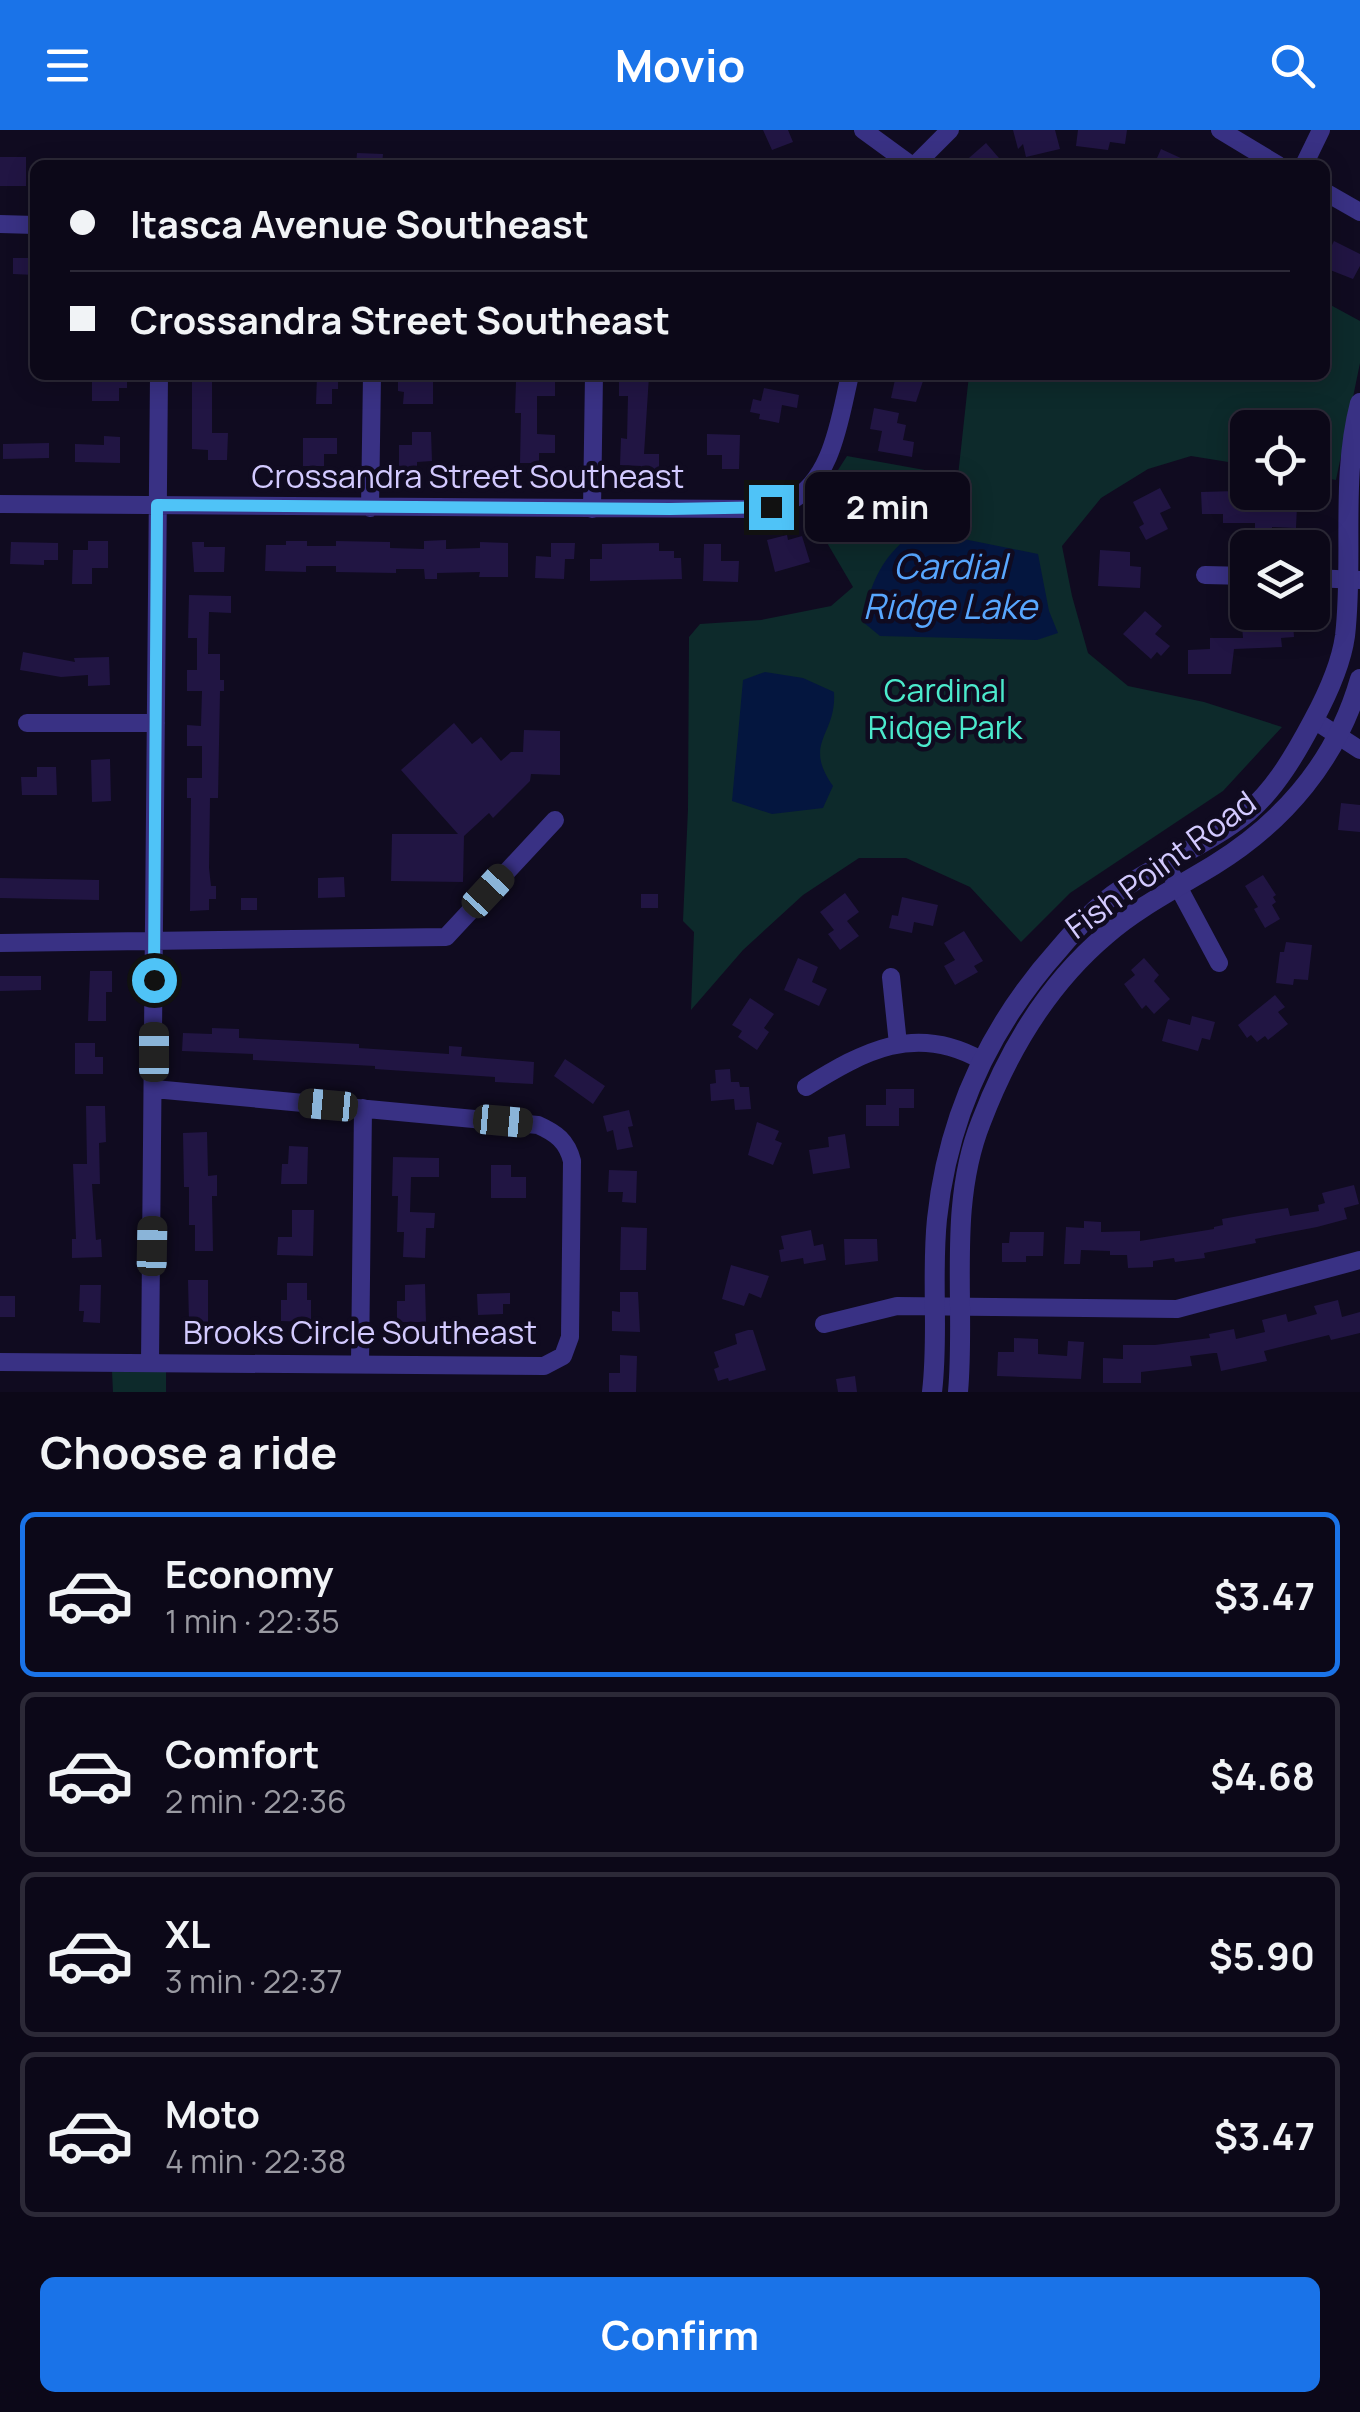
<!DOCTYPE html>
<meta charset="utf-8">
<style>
:root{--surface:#0c0818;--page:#1a1625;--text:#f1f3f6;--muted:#9a9aa2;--line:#2c2937;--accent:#1a73e8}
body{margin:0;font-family:Manrope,sans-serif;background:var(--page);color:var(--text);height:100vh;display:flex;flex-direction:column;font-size:38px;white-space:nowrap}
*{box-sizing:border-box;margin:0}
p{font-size:32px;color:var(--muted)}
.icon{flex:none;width:55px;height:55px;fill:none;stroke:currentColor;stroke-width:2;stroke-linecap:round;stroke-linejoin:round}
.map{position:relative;height:1262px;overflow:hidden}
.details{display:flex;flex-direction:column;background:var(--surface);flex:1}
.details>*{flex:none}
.top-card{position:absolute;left:30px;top:30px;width:1300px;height:220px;border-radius:15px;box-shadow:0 5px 25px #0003,0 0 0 2px var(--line);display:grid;align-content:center;height:220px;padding:0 40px;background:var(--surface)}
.buttons{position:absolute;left:1230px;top:280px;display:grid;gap:20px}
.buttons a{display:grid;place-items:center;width:100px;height:100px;border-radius:15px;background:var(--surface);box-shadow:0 5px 25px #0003,0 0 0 2px var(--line);font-size:50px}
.end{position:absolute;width:45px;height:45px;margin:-22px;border:12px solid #4fc3f7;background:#111;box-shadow:0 0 0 5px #111}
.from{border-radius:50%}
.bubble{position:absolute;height:70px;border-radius:15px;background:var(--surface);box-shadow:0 5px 25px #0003,0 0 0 2px var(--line);font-size:32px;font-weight:700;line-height:70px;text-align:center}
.car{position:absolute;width:30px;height:60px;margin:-30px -15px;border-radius:12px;box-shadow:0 0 8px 2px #0007;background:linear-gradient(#222 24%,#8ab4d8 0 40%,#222 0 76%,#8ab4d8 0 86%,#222 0)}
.top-card b{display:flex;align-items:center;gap:35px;height:95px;font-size:38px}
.top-card b+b{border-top:2px solid var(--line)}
.top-card i{width:25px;height:25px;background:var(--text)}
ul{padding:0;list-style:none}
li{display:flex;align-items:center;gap:30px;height:165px;margin:0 20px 15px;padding:0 20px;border:5px solid var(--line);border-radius:15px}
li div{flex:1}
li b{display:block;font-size:38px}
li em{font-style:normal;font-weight:700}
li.current{border-color:var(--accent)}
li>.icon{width:90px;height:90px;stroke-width:1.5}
h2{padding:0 40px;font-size:45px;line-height:120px}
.cta{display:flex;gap:20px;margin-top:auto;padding:20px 40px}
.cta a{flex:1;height:115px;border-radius:15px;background:var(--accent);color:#fff;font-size:40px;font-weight:700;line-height:115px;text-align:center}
header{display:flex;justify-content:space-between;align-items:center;height:130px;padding:0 40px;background:var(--accent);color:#fff;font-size:45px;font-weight:700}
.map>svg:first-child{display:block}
</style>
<header><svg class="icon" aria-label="menu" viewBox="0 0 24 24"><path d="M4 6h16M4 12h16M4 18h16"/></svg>Movio<svg class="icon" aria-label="search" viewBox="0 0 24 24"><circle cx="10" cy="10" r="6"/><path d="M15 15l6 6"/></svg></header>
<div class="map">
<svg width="1360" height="1262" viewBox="0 0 1360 1262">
<rect width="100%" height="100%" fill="#100b20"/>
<path fill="#0d2a2b" d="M1325 172 1360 191V233L1336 350 1313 346 1312 298H1248L1247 335 1191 326 1148 339 1101 368 1062 416 1072 466 1088 523 1128 556 1204 572 1282 597 1223 661 1070 763 1021 812 970 757 906 728H859L803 765 743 820 691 880 694 802 683 791 688 679 689 507 700 494 761 490 831 476 853 457 806 377 829 354 847 326 958 346 969 245H1325Z
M112 1241H166V1262H113Z"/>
<path fill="#04163f" d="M919 400 1038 424 1049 481 1058 503 1037 510 880 506 863 492C870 453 883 422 919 400Z
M765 542 803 548 834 562C837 606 802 612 833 656L823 678 772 684 732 671 743 550Z"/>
<path fill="#211543" d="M763 0H788L793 12 772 20Z
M1013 0H1055L1060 19 1026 27 1023 14 1018 19Z
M1078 0H1127L1125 14 1110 12 1108 20 1076 16Z
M986 13 1005 35H961Z
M1161 19 1196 35H1154Z
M357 23 383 24 382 35H356Z
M0 27H26V56H0Z
M1334 111 1360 124V136L1353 149 1325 138V129Z
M13 128H35V145L13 144Z
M127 245V258H119V271H92V246Z
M192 245H212V303H228L227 330H208V320L192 319Z
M317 245H338V259H332V274H316Z
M398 245H433V274H403L404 262 398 261Z
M619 245 649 246 644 324H659V341H641V336L620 335 621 308 627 309 628 266H619Z
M896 245H925L916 272 891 268Z
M534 246H555V266H537V304L555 305V323H539V333H520L521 283H515L516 251 534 252Z
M764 258 799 265 797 278 782 275 779 293 759 289 760 284 750 282 753 269 761 271Z
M874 278 899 283 897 293 906 295 903 310 914 312 912 327 878 321 882 301 870 299Z
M412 302H431L432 331 417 332V339H399V315H412Z
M707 304 740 305 739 339H722V325H707Z
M104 306 120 307V333L75 332V314L104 315Z
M303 308H337V324H324V336H303Z
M49 313V328L3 329V314Z
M1160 358 1171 378 1160 383 1168 399 1146 410 1139 397 1144 394 1133 372Z
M1236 361V375L1297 376 1296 398 1272 397V403H1255V393H1223V384H1202L1201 362Z
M787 405 788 410 802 406 810 432 775 442 767 410Z
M446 410V419L480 418V412L508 413V447H479L480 442 437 443V449H425L424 439H396V443L336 442V436H306V442L265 441 266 415H286V411H307V416H336V411L390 412V418L424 419V411Z
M88 411H108V438H92V454H72L73 420H88Z
M11 412 58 413V430H44V435L10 434Z
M192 412H204V417H225L224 442H194Z
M551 413H575L574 429H565L564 449 535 448 536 426 551 427Z
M659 413V421H674V428H681L682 449 590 451V429H602V414Z
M704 414H721V431H739L738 452 703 451Z
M1100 420 1130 422V436L1141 437 1140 458 1098 456Z
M189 465 231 466V483L209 482 208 524H220V550H224V561H220L218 668H210L209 738 211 756H216V769H209V780L190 781 191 668H187V648H202V616H187V595L201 596 202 561H187V540H197V508H188Z
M1145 481 1162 496 1155 504 1170 516 1161 526 1157 522 1151 529 1123 504Z
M1293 493 1294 507 1281 508 1282 517 1234 519 1231 544H1188V520L1210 519V508H1243L1242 497Z
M23 522 75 532 74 528 109 527 110 555 88 556V545L61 547 20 540Z
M454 593 472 614 481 607 501 631 511 622H523L524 600 560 601V645L531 644 530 651 493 688 489 683 464 706 463 752 391 751 392 704H458L401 640Z
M110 629 111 671 92 672 91 630Z
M37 637H56L57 665H22L21 647H37Z
M1341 673 1360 675V702L1338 700Z
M1263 745 1276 765 1273 767 1276 772 1272 775 1280 789 1265 798 1254 779 1258 777 1245 756Z
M344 747 345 767 318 768V748Z
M0 748 99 750V770L0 768Z
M845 763 859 782 847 791 859 806 840 820 828 804 834 800 820 782Z
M641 764H658V778H641Z
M902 767 938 775 933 796 914 792 912 803 889 798 892 785 898 786Z
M241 768H257V780H241Z
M964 801 983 831 974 836 978 842 955 855 944 836 955 830 944 813Z
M1286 812 1312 815 1308 850 1294 849 1293 855 1276 853 1280 822H1284Z
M798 828 818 837 812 852 827 859 819 876 784 860Z
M1144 828 1159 845 1154 851 1170 869 1154 884 1146 875 1142 879 1124 854 1135 845 1131 840Z
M90 841H112V862H106V891H88Z
M0 846H41V860L0 861Z
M1275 865 1285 877 1278 882 1288 894 1268 910 1265 906 1257 912 1251 905 1247 908 1238 895Z
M750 868 774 884 764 898 769 902 757 920 738 907 742 901 732 895Z
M1192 886 1215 892 1210 910 1202 908 1198 921 1162 911 1168 889 1190 895Z
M212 898 239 899V908L359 914V918L449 924V916L462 917 461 926 534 932 533 954 495 952V947L375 939V936L253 930V924L182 921 183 903 212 904Z
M75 913H95V927H103V944H75Z
M565 929 605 956 593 974 554 946Z
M730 939 731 952H739L740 957H749L751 979 735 980 734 969 711 971 710 954 716 953 715 940Z
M886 959H914V978H899V996H866V975H886Z
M86 976H105L106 1012 99 1013 100 1054H92L96 1110 101 1109 102 1127 72 1128V1109H76L73 1034H87Z
M629 980 633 996 628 997 633 1017 617 1020 613 1000 607 1002 603 986Z
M757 992 779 1001 775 1010 782 1013 773 1035 748 1025Z
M207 1002 208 1046 217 1045V1066H212L213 1121H195V1095H189V1057H184L183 1003Z
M845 1004 850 1038 813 1044 809 1020 829 1017 828 1007Z
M289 1016 308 1017 307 1054H281L282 1034H288Z
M393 1027 439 1028V1047H411L410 1082 435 1083 434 1098H426L425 1128 403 1127 404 1102H397L398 1066H392Z
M491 1035H511V1047H526V1068H491Z
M609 1040 637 1041 636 1073 622 1072 623 1062H608Z
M1354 1055 1359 1074 1344 1078 1347 1089 1317 1097 1255 1109 1256 1113 1204 1123 1205 1128 1175 1132 1174 1128 1153 1131V1137L1128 1138 1127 1125H1110V1121L1081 1120 1080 1134H1064L1066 1097 1084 1098V1091L1101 1092V1102L1140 1101V1111L1214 1099V1097L1223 1095 1222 1089 1250 1084 1288 1078 1290 1086 1319 1081 1318 1075 1325 1073 1322 1063Z
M292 1080H314L313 1126 277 1125 278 1107H292Z
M621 1097 647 1098 646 1140H620Z
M811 1100 814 1116 823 1114 826 1130 804 1134 803 1128 781 1132 779 1120 784 1119 781 1106Z
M1010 1102H1044L1043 1126H1026V1132H1002V1113H1009Z
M844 1109H877L878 1131 845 1135Z
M731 1135 769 1146 761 1168 749 1163 744 1176 722 1169Z
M188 1150H208V1192H189Z
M287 1153H307V1170H311V1192L281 1191V1170H287Z
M425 1154 426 1192H397V1171H405V1155Z
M80 1155H101L100 1193 83 1192 84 1181H79Z
M620 1162H638L640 1202 612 1201V1181L620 1182Z
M510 1163V1174H503V1184L478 1185 477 1164Z
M0 1166H15V1187H0Z
M1338 1170 1342 1187 1360 1182V1203L1331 1210 1329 1205 1264 1221 1267 1231 1221 1241 1217 1223H1214L1190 1226 1192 1236 1141 1242V1253H1103V1228L1123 1229V1215H1155L1210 1208 1209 1204 1234 1199 1236 1209 1265 1202 1262 1190 1286 1184 1288 1192 1317 1184 1314 1176Z
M748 1200H753L766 1240 729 1251 728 1248 718 1251 714 1239 719 1237 714 1222 737 1214 735 1204Z
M1014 1208 1038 1209V1224L1067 1226 1068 1211 1084 1212 1081 1249 997 1246 998 1222H1014Z
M620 1225 637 1226 636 1262H609V1243H620Z
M855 1246 857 1262H838L836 1249Z"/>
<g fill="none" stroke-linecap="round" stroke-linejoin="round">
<path stroke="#393184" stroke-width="18" d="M863 0 911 35
M1220 0 1278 35
M915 35 950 0
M1304 35 1321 0
M1325 62 1360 82
M0 94 35 95
M0 374 749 379C762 378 776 377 788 372 833 352 840 286 850 245
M370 378 372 245
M592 379 594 245
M1205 445 1248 446
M1312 448 1360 450
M1314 590 1360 620
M27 593H156
M1166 734 1219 833
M0 813 446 807 555 690
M891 847 898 914
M806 957C864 921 915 893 981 930
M824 1194 897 1176 1177 1179 1360 1130
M0 1232 544 1236 563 1226 570 1207 572 1031C567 1011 556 1003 538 995L154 959
M150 1233 159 245
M360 1234 363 978"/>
<path stroke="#393184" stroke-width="20" d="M932 1262C939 1204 931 1147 937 1089 948 985 990 896 1059 819 1075 800 1093 780 1113 765 1155 734 1207 716 1248 682 1276 658 1296 623 1313 591 1327 565 1341 535 1345 506 1354 428 1340 350 1360 273
M958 1262C966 1173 947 1077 981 992 1008 921 1048 854 1106 805 1138 777 1178 757 1214 735 1285 691 1337 629 1360 549"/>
</g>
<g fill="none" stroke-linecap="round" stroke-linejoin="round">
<path stroke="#4fc3f7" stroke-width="12" d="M154 850 157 375 670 379 771 377"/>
</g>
<g text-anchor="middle" stroke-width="9" stroke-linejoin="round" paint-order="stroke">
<g font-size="32" fill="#d3caff" stroke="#100b20">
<text x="468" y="358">Crossandra Street Southeast</text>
<text transform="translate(1161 735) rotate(-36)" y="11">Fish Point Road</text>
<text x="360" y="1214">Brooks Circle Southeast</text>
</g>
<g font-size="32" fill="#4beacc" stroke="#100b20">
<text x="945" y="572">Cardinal<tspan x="945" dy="37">Ridge Park</tspan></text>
</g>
<g font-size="35" font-style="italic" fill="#58a7ff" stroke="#100b20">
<text x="950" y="449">Cardial<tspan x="950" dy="40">Ridge Lake</tspan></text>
</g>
</g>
</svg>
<div class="buttons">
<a><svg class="icon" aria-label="locate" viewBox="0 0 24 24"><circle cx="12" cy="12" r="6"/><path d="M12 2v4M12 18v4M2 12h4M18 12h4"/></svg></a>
<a><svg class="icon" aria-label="layers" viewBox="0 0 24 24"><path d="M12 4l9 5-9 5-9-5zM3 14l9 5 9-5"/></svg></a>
</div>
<i class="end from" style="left:154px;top:850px"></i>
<i class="end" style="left:771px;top:377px"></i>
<div class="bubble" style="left:805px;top:342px;width:165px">2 min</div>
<i class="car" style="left:488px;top:761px;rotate:43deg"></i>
<i class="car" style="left:154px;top:922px;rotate:0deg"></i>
<i class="car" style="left:328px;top:975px;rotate:275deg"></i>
<i class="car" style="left:503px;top:991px;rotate:95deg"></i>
<i class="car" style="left:152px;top:1116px;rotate:1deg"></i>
<div class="top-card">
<b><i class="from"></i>Itasca Avenue Southeast</b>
<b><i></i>Crossandra Street Southeast</b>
</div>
</div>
<section class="details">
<h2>Choose a ride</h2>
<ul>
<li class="current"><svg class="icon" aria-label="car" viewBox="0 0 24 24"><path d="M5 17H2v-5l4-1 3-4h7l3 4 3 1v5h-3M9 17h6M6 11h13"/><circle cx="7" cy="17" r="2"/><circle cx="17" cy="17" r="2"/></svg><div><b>Economy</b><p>1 min · 22:35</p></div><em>$3.47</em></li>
<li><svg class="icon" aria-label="car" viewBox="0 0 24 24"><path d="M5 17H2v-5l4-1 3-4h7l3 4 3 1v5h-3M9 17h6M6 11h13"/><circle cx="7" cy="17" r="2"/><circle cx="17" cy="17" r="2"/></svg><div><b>Comfort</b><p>2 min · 22:36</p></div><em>$4.68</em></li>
<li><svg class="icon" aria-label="car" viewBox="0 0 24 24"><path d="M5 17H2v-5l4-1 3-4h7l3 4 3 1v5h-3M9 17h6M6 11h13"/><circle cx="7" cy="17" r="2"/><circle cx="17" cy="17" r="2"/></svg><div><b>XL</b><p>3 min · 22:37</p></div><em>$5.90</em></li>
<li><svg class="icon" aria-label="car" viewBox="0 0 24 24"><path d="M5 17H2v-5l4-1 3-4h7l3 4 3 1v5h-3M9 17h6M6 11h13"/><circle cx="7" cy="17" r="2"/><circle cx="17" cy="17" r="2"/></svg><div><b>Moto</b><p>4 min · 22:38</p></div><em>$3.47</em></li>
</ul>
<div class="cta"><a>Confirm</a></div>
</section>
